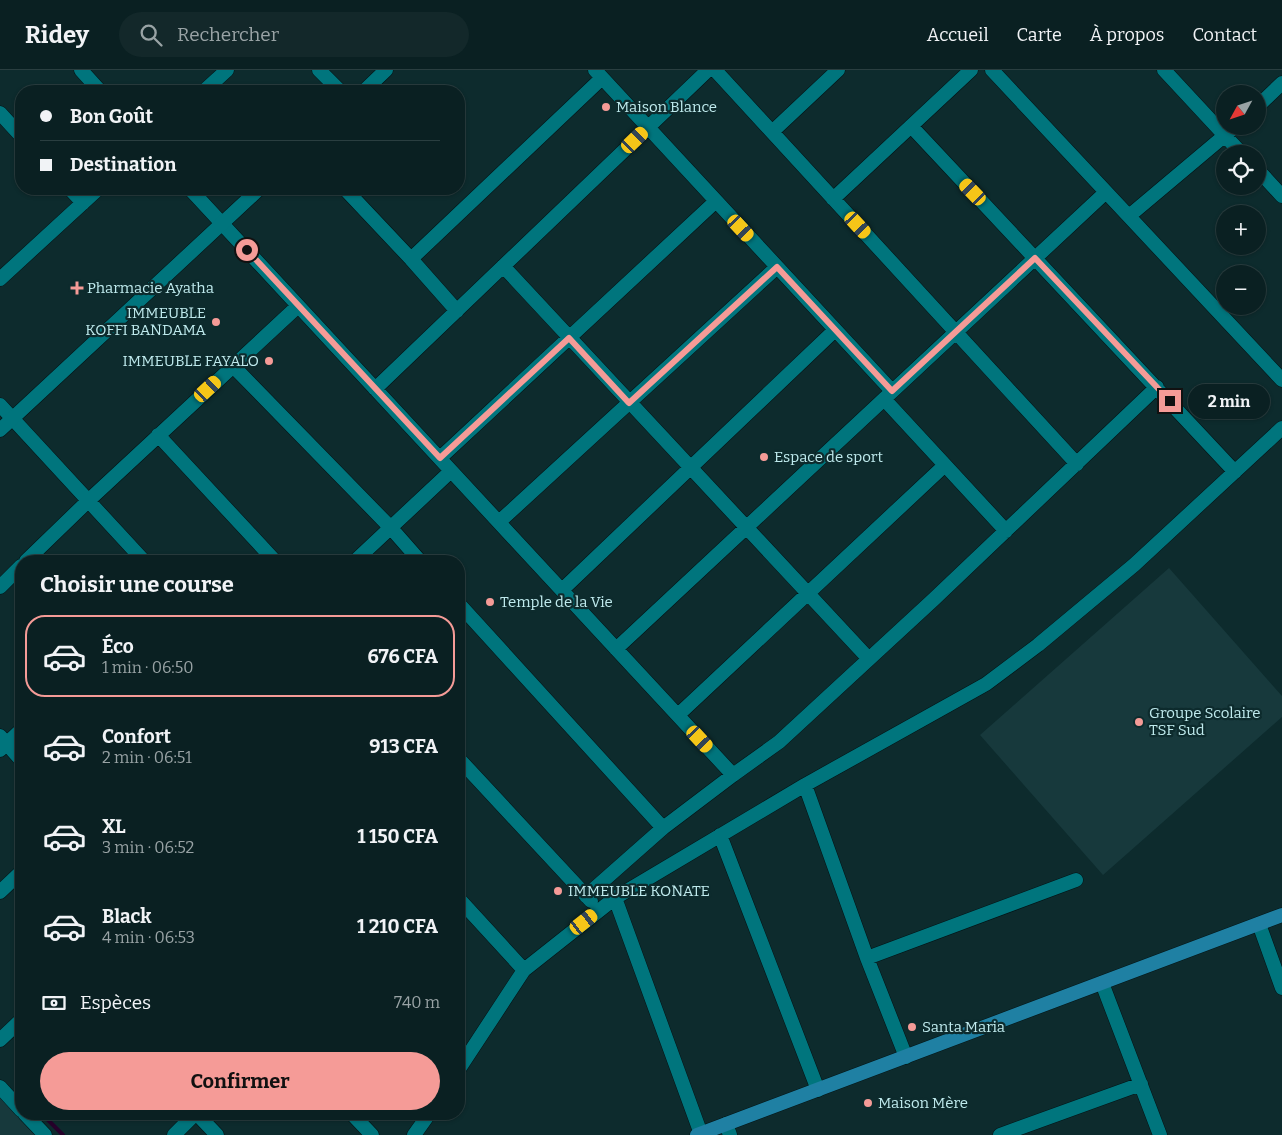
<!DOCTYPE html>
<html lang="fr">
<meta charset="utf-8">
<style>
:root{--surface:#0a2022;--page:#13282a;--text:#f1f3f6;--muted:#99a3a5;--line:#2a3e40;--accent:#f59b97}
body{margin:0;font-family:Bitter,serif;background:var(--page);color:var(--text);height:100vh;display:flex;flex-direction:column;font-size:19px;white-space:nowrap}
*{box-sizing:border-box;margin:0}
p{font-size:16px;color:var(--muted)}
.icon{flex:none;width:28px;height:28px;fill:none;stroke:currentColor;stroke-width:2;stroke-linecap:round;stroke-linejoin:round}
.map{position:relative;flex:1;overflow:hidden}
.sheet{position:absolute;left:15px;top:485px;width:450px;height:565px;display:flex;flex-direction:column;background:var(--surface);border-radius:20px;box-shadow:0 1px 4px #0004,0 0 0 1px var(--line)}
.sheet>*{flex:none}
.guide{position:absolute;left:15px;top:15px;width:450px;height:110px;border-radius:20px;box-shadow:0 1px 4px #0004,0 0 0 1px var(--line);display:grid;align-content:center;height:110px;padding:0 25px;background:var(--surface)}
.needle{width:32px;rotate:230deg}
.controls{position:absolute;left:1216px;top:15px;display:grid;gap:10px}
.controls a{display:grid;place-items:center;width:50px;height:50px;border-radius:50%;background:var(--surface);box-shadow:0 1px 4px #0004,0 0 0 1px var(--line);font-size:25px}
.end{position:absolute;width:22px;height:22px;margin:-11px;border:6px solid #f59b97;background:#111;box-shadow:0 0 0 2px #111}
.from{border-radius:50%}
.bubble{position:absolute;height:35px;border-radius:18px;background:var(--surface);box-shadow:0 1px 4px #0004,0 0 0 1px var(--line);font-size:16px;font-weight:700;line-height:35px;text-align:center}
.car{position:absolute;width:15px;height:30px;margin:-15px -8px;border-radius:6px;box-shadow:0 0 4px 1px #0007;background:linear-gradient(#f5c518 24%,#345 0 40%,#f5c518 0 76%,#345 0 86%,#f5c518 0)}
.guide b{display:flex;align-items:center;gap:18px;height:48px;font-size:19px}
.guide b+b{border-top:1px solid var(--line)}
.guide i{width:12px;height:12px;background:var(--text)}
ul{padding:0;list-style:none}
li{display:flex;align-items:center;gap:15px;height:82px;margin:0 10px 8px;padding:0 15px;border:2px solid transparent;border-radius:20px}
li div{flex:1}
li b{display:block;font-size:19px}
li em{font-style:normal;font-weight:700}
li.active{border-color:var(--accent)}
li>.icon{width:45px;height:45px;stroke-width:1.5}
h2{padding:0 25px;font-size:22px;line-height:60px}
.pay{display:flex;align-items:center;gap:12px;height:55px;padding:0 25px;font-size:19px}
.pay p{margin-inline-start:auto}
.cta{display:flex;gap:10px;margin-top:auto;padding:10px 25px}
.cta a{flex:1;height:58px;border-radius:30px;background:var(--accent);color:#111;font-size:20px;font-weight:700;line-height:58px;text-align:center}
header{display:flex;align-items:center;gap:30px;box-sizing:border-box;height:70px;padding:0 25px;background:var(--surface);border-bottom:1px solid var(--line)}
header strong{font-size:24px}
nav{display:flex;gap:28px;margin-inline-start:auto;font-size:18px}
.search{width:350px;height:45px;background:var(--page);display:flex;align-items:center;gap:12px;box-sizing:border-box;padding:0 18px;border-radius:28px;color:var(--muted);font-size:19px}
.map>svg:first-child{display:block}
</style>
<header>
<strong>Ridey</strong>
<div class="search"><svg class="icon" aria-label="search" viewBox="0 0 24 24"><circle cx="10" cy="10" r="6"/><path d="M15 15l6 6"/></svg>Rechercher</div>
<nav><a>Accueil</a><a>Carte</a><a>À propos</a><a>Contact</a></nav>
</header>
<div class="map">
<svg width="1282" height="1065" viewBox="0 0 1282 1065">
<rect width="100%" height="100%" fill="#0d2b2d"/>
<path fill="#17393c" d="M1169 498 1282 626V647L1103 805 980 665Z
M0 1014 46 1065H0Z"/>
<g fill="none" stroke-linecap="round" stroke-linejoin="round">
<path stroke="#26012b" stroke-width="4" d="M42 1044 63 1065"/>
<g stroke="#001315" stroke-width="15">
<path id="minor" d="M81 0 100 21
M319 0 340 21
M595 0 892 321
M715 0 1077 394
M992 0 1282 310
M1164 0 1242 84
M204 21 227 0
M1258 36 1282 13
M0 43 21 66
M911 56 1235 402
M772 62 838 0
M1258 100 1282 126
M70 119 83 133
M190 119 733 705
M345 119 411 189 457 241
M833 129 971 0
M1129 146 1236 56
M411 189 602 8
M503 196 869 589
M0 209 98 119
M233 296 391 458 420 491
M375 319 708 0
M884 329 1006 461
M0 335 144 491
M158 365 275 491
M440 388 716 131
M499 452 777 197
M26 491 88 431 298 236
M355 491 451 401
M0 517 21 496
M562 520 835 260
M459 534 663 758
M616 579 1106 122
M678 645 945 395
M0 666 21 690
M0 680 21 660
M459 689 591 831
M805 715 867 888 906 987
M720 765 818 1020
M0 822 21 802
M586 826 663 758 733 705 779 672 933 530 1157 317
M615 828 701 1064
M459 829 524 900
M1259 854 1282 918
M867 888 1076 810
M1102 913 1160 1065
M0 970 21 950
M459 999 524 900 615 828 805 715 986 614 1038 575 1134 495 1282 358
M197 1044 217 1065
M352 1044 372 1065
M726 1054 730 1065
M174 1065 195 1044
M414 1065 429 1044
M1000 1065 1141 1014"/>
</g>
<g stroke="#001315" stroke-width="15">
<path id="tertiary" d="M364 21 386 0
M0 360 259 119
M0 1017 21 1040
M25 1044 45 1065"/>
</g>
<g stroke="#001315" stroke-width="15">
<path id="secondary" d="M697 1065 1282 845"/>
</g>
<use href="#minor" stroke="#00757d" stroke-width="14"/>
<use href="#tertiary" stroke="#00757d" stroke-width="14"/>
<use href="#secondary" stroke="#1f80a3" stroke-width="14"/>
</g>
<g fill="none" stroke-linecap="round" stroke-linejoin="round">
<path stroke="#f59b97" stroke-width="6" d="M247 180 440 388 569 268 629 333 777 197 892 321 1035 188 1170 331"/>
</g>
<g fill="#f59b97" stroke="#0d2b2d" stroke-width="2">
<circle cx="606" cy="37" r="5"/>
<path d="M74.5 210.5h5v5h5v5h-5v5h-5v-5h-5v-5h5z"/>
<circle cx="216" cy="252" r="5"/>
<circle cx="269" cy="291" r="5"/>
<circle cx="764" cy="387" r="5"/>
<circle cx="490" cy="532" r="5"/>
<circle cx="1139" cy="652" r="5"/>
<circle cx="558" cy="821" r="5"/>
<circle cx="912" cy="957" r="5"/>
<circle cx="868" cy="1033" r="5"/>
</g>
<g text-anchor="middle" stroke-width="4.5" stroke-linejoin="round" paint-order="stroke">
<g font-size="15" fill="#bfeaed" stroke="#0d2b2d" text-anchor="start">
<text x="616" y="42">Maison Blance</text>
<text x="87" y="223">Pharmacie Ayatha</text>
<text x="206" y="248" text-anchor="end">IMMEUBLE<tspan x="206" dy="17">KOFFI BANDAMA</tspan></text>
<text x="259" y="296" text-anchor="end">IMMEUBLE FAYALO</text>
<text x="774" y="392">Espace de sport</text>
<text x="500" y="537">Temple de la Vie</text>
<text x="1149" y="648">Groupe Scolaire<tspan x="1149" dy="17">TSF Sud</tspan></text>
<text x="568" y="826">IMMEUBLE KONATE</text>
<text x="922" y="962">Santa Maria</text>
<text x="878" y="1038">Maison Mère</text>
</g>
</g>
</svg>
<div class="controls">
<a><svg class="needle" viewBox="-14 -14 28 28"><path d="M0-13l5 13h-10z" fill="#e53935"/><path d="M0 13l5-13h-10z" fill="#99a3a5"/></svg></a>
<a><svg class="icon" aria-label="locate" viewBox="0 0 24 24"><circle cx="12" cy="12" r="6"/><path d="M12 2v4M12 18v4M2 12h4M18 12h4"/></svg></a>
<a>+</a>
<a>−</a>
</div>
<i class="end from" style="left:247px;top:180px"></i>
<i class="end" style="left:1170px;top:331px"></i>
<div class="bubble" style="left:1188px;top:314px;width:82px">2 min</div>
<i class="car" style="left:635px;top:70px;rotate:46deg"></i>
<i class="car" style="left:973px;top:122px;rotate:316deg"></i>
<i class="car" style="left:858px;top:155px;rotate:137deg"></i>
<i class="car" style="left:741px;top:158px;rotate:137deg"></i>
<i class="car" style="left:208px;top:319px;rotate:47deg"></i>
<i class="car" style="left:700px;top:669px;rotate:137deg"></i>
<i class="car" style="left:584px;top:852px;rotate:52deg"></i>
<div class="guide">
<b><i class="from"></i>Bon Goût</b>
<b><i></i>Destination</b>
</div>
<section class="sheet">
<h2>Choisir une course</h2>
<ul>
<li class="active"><svg class="icon" aria-label="car" viewBox="0 0 24 24"><path d="M5 17H2v-5l4-1 3-4h7l3 4 3 1v5h-3M9 17h6M6 11h13"/><circle cx="7" cy="17" r="2"/><circle cx="17" cy="17" r="2"/></svg><div><b>Éco</b><p>1 min · 06:50</p></div><em>676 CFA</em></li>
<li><svg class="icon" aria-label="car" viewBox="0 0 24 24"><path d="M5 17H2v-5l4-1 3-4h7l3 4 3 1v5h-3M9 17h6M6 11h13"/><circle cx="7" cy="17" r="2"/><circle cx="17" cy="17" r="2"/></svg><div><b>Confort</b><p>2 min · 06:51</p></div><em>913 CFA</em></li>
<li><svg class="icon" aria-label="car" viewBox="0 0 24 24"><path d="M5 17H2v-5l4-1 3-4h7l3 4 3 1v5h-3M9 17h6M6 11h13"/><circle cx="7" cy="17" r="2"/><circle cx="17" cy="17" r="2"/></svg><div><b>XL</b><p>3 min · 06:52</p></div><em>1 150 CFA</em></li>
<li><svg class="icon" aria-label="car" viewBox="0 0 24 24"><path d="M5 17H2v-5l4-1 3-4h7l3 4 3 1v5h-3M9 17h6M6 11h13"/><circle cx="7" cy="17" r="2"/><circle cx="17" cy="17" r="2"/></svg><div><b>Black</b><p>4 min · 06:53</p></div><em>1 210 CFA</em></li>
</ul>
<div class="pay"><svg class="icon" aria-label="cash" viewBox="0 0 24 24"><path d="M3 7h18v10H3z"/><circle cx="12" cy="12" r="2"/></svg>Espèces<p>740 m</p></div>
<div class="cta"><a>Confirmer</a></div>
</section>
</div>
